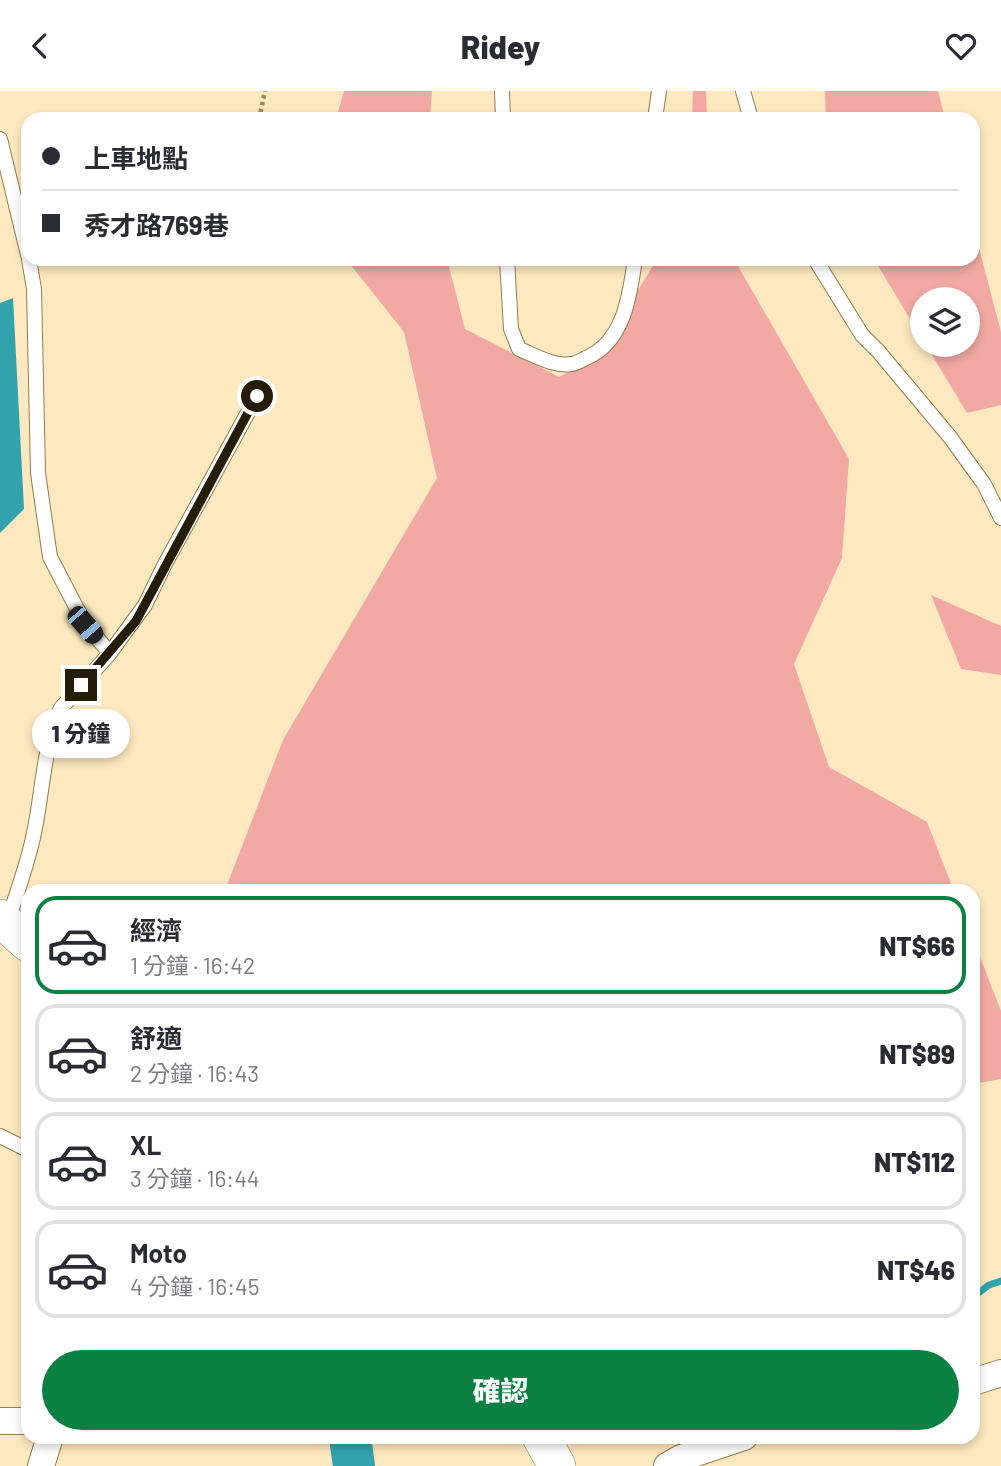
<!DOCTYPE html>
<html lang="zh-TW">
<meta charset="utf-8">
<style>
:root{--surface:#fff;--page:#f2f2f3;--text:#2b2b33;--muted:#7c7c81;--line:#e1e1e2;--accent:#0b8043}
body{margin:0;font-family:Barlow,"Noto Sans TC",sans-serif;background:var(--page);color:var(--text);height:100vh;display:flex;flex-direction:column;font-size:26px;white-space:nowrap}
*{box-sizing:border-box;margin:0}
p{font-size:23px;color:var(--muted)}
.icon{flex:none;width:38px;height:38px;fill:none;stroke:currentColor;stroke-width:2;stroke-linecap:round;stroke-linejoin:round}
.map{position:relative;flex:1;overflow:hidden}
.side{position:absolute;left:21px;top:793px;width:959px;height:560px;display:flex;flex-direction:column;background:var(--surface);border-radius:21px;box-shadow:0 4px 10px #0003}
.side>*{flex:none}
.top-card{position:absolute;left:21px;top:21px;width:959px;height:154px;border-radius:21px;box-shadow:0 4px 10px #0003;display:grid;align-content:center;height:154px;padding:0 21px;background:var(--surface)}
.tools{position:absolute;left:910px;top:196px;display:grid;gap:14px}
.tools a{display:grid;place-items:center;width:70px;height:70px;border-radius:50%;background:var(--surface);box-shadow:0 4px 10px #0003;font-size:35px}
.end{position:absolute;width:32px;height:32px;margin:-16px;border:9px solid #261d09;background:#fff;box-shadow:0 0 0 4px #fff}
.from{border-radius:50%}
.bubble{position:absolute;height:49px;border-radius:24px;background:var(--surface);box-shadow:0 4px 10px #0003;font-size:23px;font-weight:800;line-height:49px;text-align:center}
.car{position:absolute;width:21px;height:42px;margin:-21px -10px;border-radius:9px;box-shadow:0 0 5px 2px #0007;background:linear-gradient(#222 24%,#8ab4d8 0 40%,#222 0 76%,#8ab4d8 0 86%,#222 0)}
.top-card b{display:flex;align-items:center;gap:24px;height:66px;font-size:26px}
.top-card b+b{border-top:2px solid var(--line)}
.top-card i{width:18px;height:18px;background:var(--text)}
ul{padding:12px 0 0;list-style:none}
li{display:flex;align-items:center;gap:21px;height:98px;margin:0 14px 10px;padding:0 7px;border:4px solid var(--line);border-radius:21px}
li div{flex:1}
li b{display:block;font-size:26px}
li em{font-style:normal;font-weight:800}
li.current{border-color:var(--accent)}
li>.icon{width:63px;height:63px;stroke-width:1.5}
.action{display:flex;gap:14px;margin-top:auto;padding:14px 21px}
.action a{flex:1;height:80px;border-radius:42px;background:var(--accent);color:#fff;font-size:28px;font-weight:800;line-height:80px;text-align:center}
header{display:flex;justify-content:space-between;align-items:center;height:91px;padding:0 21px;background:var(--surface);font-size:32px;font-weight:800}
.map>svg:first-child{display:block}
</style>
<header><svg class="icon" aria-label="back" viewBox="0 0 24 24"><path d="M15 5l-7 7 7 7"/></svg>Ridey<svg class="icon" aria-label="heart" viewBox="0 0 24 24"><path d="M12 20l-8-8c-3-5 5-10 8-4 3-6 11-1 8 4z"/></svg></header>
<div class="map">
<svg width="1001" height="1375" viewBox="0 0 1001 1375">
<rect width="100%" height="100%" fill="#fde8bf"/>
<path fill="#f2a9a4" d="M344 0H432L430 28H336Z
M693 0H706L707 28H692Z
M825 0H938L945 28H826Z
M973 134 1001 241V314L967 322 926 254H968V208H922V248L874 168H973Z
M346 168H447L465 238 559 286 597 266 657 168H734L849 368 842 467 794 573 829 676 927 731 954 800H228L227 794 283 649 437 387 404 241Z
M931 504 1001 535V584L961 578Z
M973 848 1001 920V988L973 993Z"/>
<path fill="#32a3ac" d="M13 207 24 418 0 442V212Z"/>
<g fill="none" stroke-linecap="round" stroke-linejoin="round">
<path stroke="#32a3ac" stroke-width="7" d="M973 1206 989 1194 1001 1190"/>
<path stroke="#32a3ac" stroke-width="42" d="M350 1346 354 1375"/>
<g stroke="#947c4c" stroke-width="16">
<path id="service" d="M502 0 503 28
M743 0 751 28
M655 28 659 0
M0 48 28 164
M507 168 511 238 519 258C534 264 554 276 571 273 576 273 582 269 586 267 624 251 630 204 635 168
M815 168 862 244 879 261 950 346 984 393 1001 427
M110 562 145 514 165 473 257 305
M8 830C17 801 28 772 34 742 43 700 43 656 61 617L110 562 85 533 50 466 38 382 34 198 29 168
M0 1045 28 1059"/>
</g>
<g stroke="#947c4c" stroke-width="28">
<path id="minor" d="M973 1291 1001 1282
M0 1330H28
M41 1375 50 1346
M667 1375 681 1367 744 1346"/>
</g>
<g stroke="#947c4c" stroke-width="38">
<path id="secondary" d="M0 827 28 852
M541 1346 557 1375"/>
</g>
<path stroke="#968768" stroke-width="4.5" stroke-dasharray="3.5 3.5" stroke-linecap="butt" d="M259 28 265 0"/>
<use href="#service" stroke="#fff" stroke-width="14"/>
<use href="#minor" stroke="#fff" stroke-width="26"/>
<use href="#secondary" stroke="#fff" stroke-width="37"/>
</g>
<g fill="none" stroke-linecap="round" stroke-linejoin="round">
<path stroke="#261d09" stroke-width="9" d="M81 594 136 530 257 305"/>
</g>
</svg>
<div class="tools">
<a><svg class="icon" aria-label="layers" viewBox="0 0 24 24"><path d="M12 4l9 5-9 5-9-5zM3 14l9 5 9-5"/></svg></a>
</div>
<i class="end from" style="left:257px;top:305px"></i>
<i class="end" style="left:81px;top:594px"></i>
<div class="bubble" style="left:32px;top:618px;width:98px">1 分鐘</div>
<i class="car" style="left:85px;top:534px;rotate:139deg"></i>
<div class="top-card">
<b><i class="from"></i>上車地點</b>
<b><i></i>秀才路769巷</b>
</div>
<section class="side">
<ul>
<li class="current"><svg class="icon" aria-label="car" viewBox="0 0 24 24"><path d="M5 17H2v-5l4-1 3-4h7l3 4 3 1v5h-3M9 17h6M6 11h13"/><circle cx="7" cy="17" r="2"/><circle cx="17" cy="17" r="2"/></svg><div><b>經濟</b><p>1 分鐘 · 16:42</p></div><em>NT$66</em></li>
<li><svg class="icon" aria-label="car" viewBox="0 0 24 24"><path d="M5 17H2v-5l4-1 3-4h7l3 4 3 1v5h-3M9 17h6M6 11h13"/><circle cx="7" cy="17" r="2"/><circle cx="17" cy="17" r="2"/></svg><div><b>舒適</b><p>2 分鐘 · 16:43</p></div><em>NT$89</em></li>
<li><svg class="icon" aria-label="car" viewBox="0 0 24 24"><path d="M5 17H2v-5l4-1 3-4h7l3 4 3 1v5h-3M9 17h6M6 11h13"/><circle cx="7" cy="17" r="2"/><circle cx="17" cy="17" r="2"/></svg><div><b>XL</b><p>3 分鐘 · 16:44</p></div><em>NT$112</em></li>
<li><svg class="icon" aria-label="car" viewBox="0 0 24 24"><path d="M5 17H2v-5l4-1 3-4h7l3 4 3 1v5h-3M9 17h6M6 11h13"/><circle cx="7" cy="17" r="2"/><circle cx="17" cy="17" r="2"/></svg><div><b>Moto</b><p>4 分鐘 · 16:45</p></div><em>NT$46</em></li>
</ul>
<div class="action"><a>確認</a></div>
</section>
</div>
